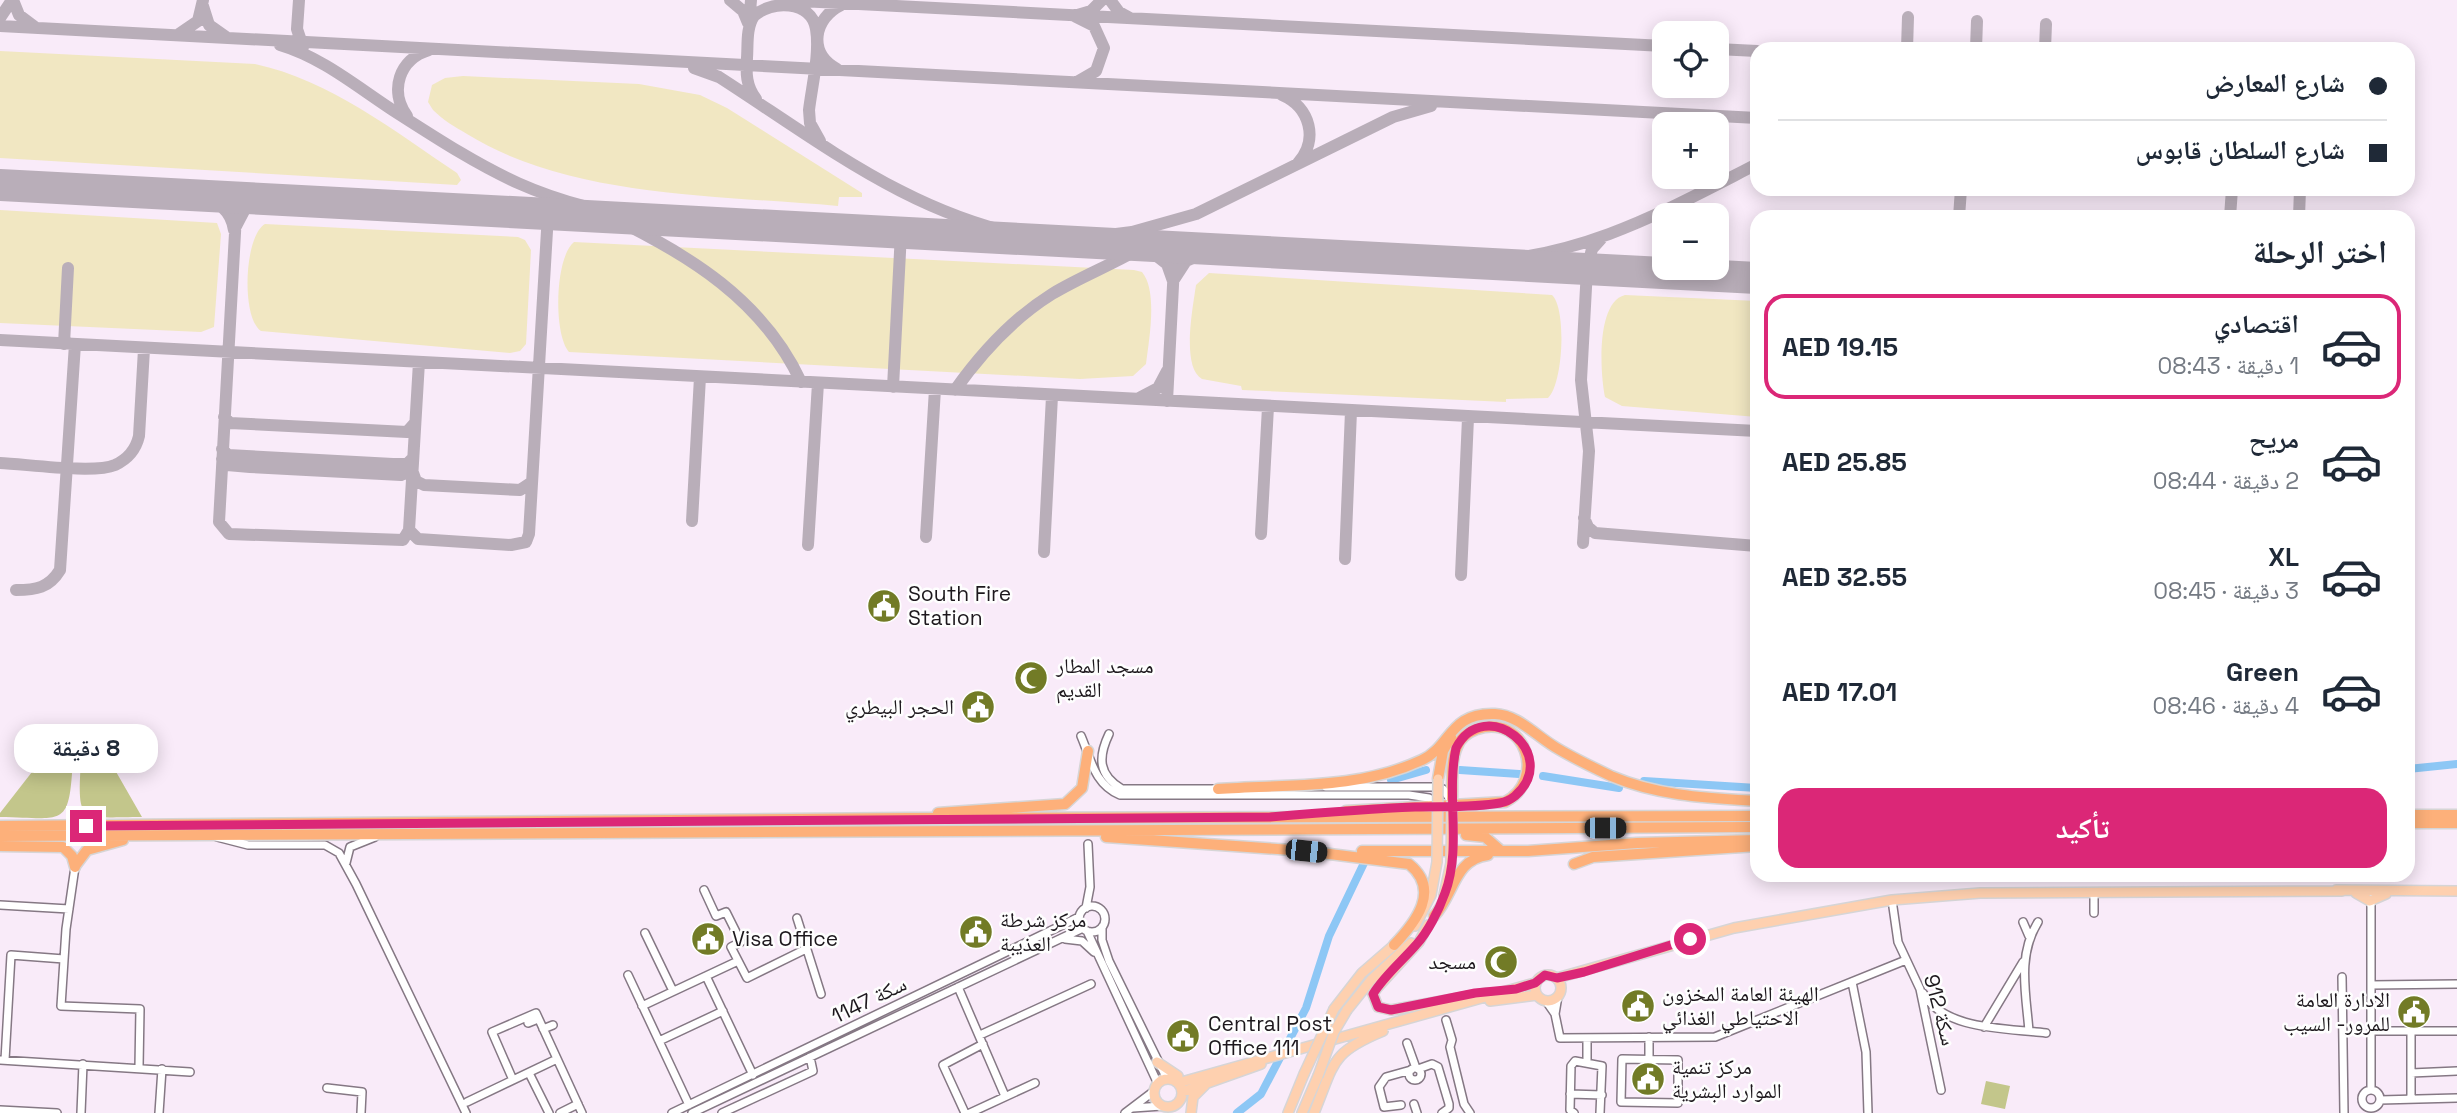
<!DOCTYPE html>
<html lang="ar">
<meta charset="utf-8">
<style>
:root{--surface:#fff;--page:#f2f2f3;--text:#1f2937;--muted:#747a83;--line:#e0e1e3;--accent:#db2777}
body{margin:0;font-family:"Space Grotesk","Noto Naskh Arabic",sans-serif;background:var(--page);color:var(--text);direction:rtl;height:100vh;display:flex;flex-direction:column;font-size:26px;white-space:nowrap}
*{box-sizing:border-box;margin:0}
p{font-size:23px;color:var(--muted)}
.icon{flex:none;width:38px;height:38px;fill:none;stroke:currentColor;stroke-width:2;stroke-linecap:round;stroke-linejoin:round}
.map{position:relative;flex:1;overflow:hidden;direction:ltr}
.side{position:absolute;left:1750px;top:210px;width:665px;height:672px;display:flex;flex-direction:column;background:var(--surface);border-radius:21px;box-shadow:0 4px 18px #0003;direction:rtl}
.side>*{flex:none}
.hud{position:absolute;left:1750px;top:42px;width:665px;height:154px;border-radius:21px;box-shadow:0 4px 18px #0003;direction:rtl;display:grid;align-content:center;height:154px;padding:0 28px;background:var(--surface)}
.controls{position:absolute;left:1652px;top:21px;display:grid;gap:14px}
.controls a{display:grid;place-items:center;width:77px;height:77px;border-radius:14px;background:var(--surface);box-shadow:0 4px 18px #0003;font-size:35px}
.end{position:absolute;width:32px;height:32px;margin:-16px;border:9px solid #db2777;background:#fff;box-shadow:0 0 0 4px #fff}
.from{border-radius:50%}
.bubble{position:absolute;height:49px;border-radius:21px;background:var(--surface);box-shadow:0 4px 18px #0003;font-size:23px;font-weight:700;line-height:49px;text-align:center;direction:rtl}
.car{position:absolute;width:21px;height:42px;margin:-21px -10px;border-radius:9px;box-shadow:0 0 5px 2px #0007;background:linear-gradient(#222 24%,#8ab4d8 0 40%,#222 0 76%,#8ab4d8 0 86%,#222 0)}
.hud b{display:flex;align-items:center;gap:24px;height:66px;font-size:26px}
.hud b+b{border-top:2px solid var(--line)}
.hud i{width:18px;height:18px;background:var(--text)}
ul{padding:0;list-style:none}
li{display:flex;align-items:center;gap:21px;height:105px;margin:0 14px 10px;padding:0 14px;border:4px solid transparent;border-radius:21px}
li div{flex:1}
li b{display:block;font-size:26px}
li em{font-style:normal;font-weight:700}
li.on{border-color:var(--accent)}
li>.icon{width:63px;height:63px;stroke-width:1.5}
h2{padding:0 28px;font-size:32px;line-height:84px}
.primary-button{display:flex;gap:14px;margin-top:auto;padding:14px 28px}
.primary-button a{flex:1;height:80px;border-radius:21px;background:var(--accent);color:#fff;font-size:28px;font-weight:700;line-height:80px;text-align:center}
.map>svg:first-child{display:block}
</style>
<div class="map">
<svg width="2457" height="1113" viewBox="0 0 2457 1113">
<rect width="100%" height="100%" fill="#f9ebf9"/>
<path fill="#c3c68b" d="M54 750 70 753 73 758C69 829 66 818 0 817V813L46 754 52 755Z
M89 753 107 756 142 817C79 817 77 826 81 759Z
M1986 1081 2010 1086 2005 1109 1981 1104Z"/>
<path fill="#f1e7c2" d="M0 51 255 64C330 80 394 131 457 173L461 180 457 185 0 158Z
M463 76 639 84 700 95 727 108 862 193V197H839L838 206C720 195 570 198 467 134 455 127 443 120 433 110L428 102 432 85 445 78Z
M0 210 217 223 221 234 214 327 201 332 0 323Z
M265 224 518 237 525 240 531 250 526 344 520 351 510 353 261 331C241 318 244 236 265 224Z
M574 242 1134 270 1142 272C1158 291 1149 340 1146 364L1133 376 1080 379 569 352C553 334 555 257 574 242Z
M1209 273 1552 295C1567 309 1563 385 1548 398L1506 399V402L1242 390 1241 386 1202 379C1181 367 1193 307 1196 285Z
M1625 295 1757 301V417L1622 406 1605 397C1600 373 1596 302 1625 295Z"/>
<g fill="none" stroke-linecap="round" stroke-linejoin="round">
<path stroke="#8dc7f5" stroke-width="8" d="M2408 769 2457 764
M1460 770 1519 774
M1543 776 1619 788
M1391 780 1426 770
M1644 781 1757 788
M1237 1113 1261 1094 1306 1008 1329 936 1364 863"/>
<path stroke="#b9aeb9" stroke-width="12" d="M13 0 19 15 35 27
M299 0 297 29 303 47
M730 0 743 11 748 23
M781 0 1664 46
M1110 0 1119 12 1130 18
M203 6 209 25 226 37
M0 18 12 0
M749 24 751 0
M0 26 1757 118
M179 34 198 21 203 0
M280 45C321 57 356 86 391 109 489 172 541 206 660 220
M1717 49 1757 51
M1907 49 1908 17
M1976 49 1977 21
M2045 49 2046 24
M694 68 719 77C826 146 917 220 1047 240
M837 69C807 53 814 18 841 5
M1077 82 1096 71 1104 48 1094 26 1074 16 1091 11 1102 0
M1282 95C1310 107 1319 140 1298 163
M756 99C746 86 746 73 747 58 748 44 746 28 754 16 771 0 811 0 816 29 820 54 812 85 809 110L810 123 820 141
M407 116C389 91 399 59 429 50
M1711 184C1724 169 1727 151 1717 133
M200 195C218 202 231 210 234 230L245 209 268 199
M237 197 219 522 229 534 403 540 409 530 419 362
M611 217C689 255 763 300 801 382
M1959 217 1961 189
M2230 217 2232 189
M2299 217 2300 189
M1060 241 1132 232 1196 214 1393 117 1431 106
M1470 263C1584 257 1659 214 1757 164
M0 340 1757 431
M64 344 68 268
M893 387 901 233
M955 390C982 352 1012 319 1052 294 1082 276 1114 264 1144 246L1167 264 1173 281 1186 261 1213 249
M1139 398 1158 388 1167 371
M1167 401 1175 247
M224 417 230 423 407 432 414 424
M222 449 228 455 393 464H407L413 458
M222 459 227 465 250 467 401 475 412 470 416 481 424 485 520 490 532 482
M0 463C26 464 94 474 115 465 128 459 136 449 139 436L144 349
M1584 518 1588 527 1595 533 1757 546
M692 521 700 377
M409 530 418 539 511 545 526 542 529 534 548 214
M1261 534 1268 407
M926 537 935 389
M1583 543 1589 451 1581 380 1587 269 1592 249 1601 239
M808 545 818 383
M1044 552 1052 396
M1345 559 1351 411
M1461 575 1468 418
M16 590C36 590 49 588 60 570L75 344"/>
<path stroke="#b9aeb9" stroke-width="32" d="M0 185 1757 278"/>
<g stroke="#857884" stroke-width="10">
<path id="minor" d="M1109 734C1098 757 1098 775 1122 789H1220
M1081 736C1091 759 1094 784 1120 795H1409L1429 798 1438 804
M1326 787H1432L1443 789 1451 801
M217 837 248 845H325L339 853 356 884 466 1113
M346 863 350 847 375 837
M75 867 66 929 61 1006 140 1009 139 1067
M704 890 716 916 726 912 741 942 731 947 747 978 806 949
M2371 899V1090
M1892 900 1898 942 1920 989 1941 1090
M0 905 69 909
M1079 919a13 13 0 1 1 26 0a13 13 0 1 1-26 0Z
M1086 908 1090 887 1088 844
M2094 913V892
M797 918 821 994
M2023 922 2029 936
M1102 927V940L1109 961 1167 1079
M1087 931 1158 1084
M645 933 673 991
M1065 939 1082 941 1094 952
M628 975 689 1105
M706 976 753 1075
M2342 977 2344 1113
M1852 982 1866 1052 1868 1113
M2371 985 2457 984
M958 987 1005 1096
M1923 993C1944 1031 2009 1028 2046 1033
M1558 996 1555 1014 1560 1038 1715 1037 1906 960
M1546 1001 1555 1014
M642 1006 738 961
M1446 1020 1452 1040 1450 1047 1464 1104 1470 1113
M528 1023 538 1019
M1984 1027 2023 962
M543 1029 553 1025
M2029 1031C2026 993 2017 956 2038 922
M2371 1031H2457
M980 1035 1091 984
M659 1041 723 1011
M1407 1043 1416 1068
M1622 1059 1678 1060V1103L1621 1102Z
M1649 1059V1037
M0 1060 190 1072
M5 1060 11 955 64 959
M1587 1062V1038
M1409 1074a6 6 0 1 1 12 0a6 6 0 1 1-12 0Z
M1418 1069 1432 1064 1438 1067 1449 1104V1108L1442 1113
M529 1073 549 1113
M2411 1073 2457 1071
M513 1080 492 1032 536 1013 582 1113
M327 1088 362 1092 361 1113
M2362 1099a9 9 0 1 1 18 0a9 9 0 1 1-18 0Z
M1570 1094 1602 1095
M2411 1099V1032
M2380 1100 2457 1098
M467 1102 557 1059
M1414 1104 1417 1113
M1401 1105 1384 1107 1379 1087 1386 1077 1411 1070
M1133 1108 1162 1106
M0 1110 57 1113
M81 1113 83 1064
M159 1113 162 1069
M560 1113 578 1104
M672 1113 1079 917
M692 1113 1083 928
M722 1113 813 1071 810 1057
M965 1113 943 1065 983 1044
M970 1113 1035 1083
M1125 1113 1154 1091
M1574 1113 1570 1110 1571 1066 1575 1061 1602 1066 1600 1113"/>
</g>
<g stroke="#d6d5d6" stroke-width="12">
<path id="major" d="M2336 890 2457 891
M2356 893 2370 901 2386 894
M1444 895 1451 863
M1428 925 1419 942 1377 988 1373 994 1378 1007 1391 1010 1487 993
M1415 926 1431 895 1437 862
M1535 988a13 13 0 1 1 26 0a13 13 0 1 1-26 0Z
M1557 978 1734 928 1892 900 1980 893 2342 891
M1490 1001 1537 995
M1334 1009 1362 973 1400 940
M1347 1010 1371 980 1411 943
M1157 1062 1178 1076
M1154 1093a14 14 0 1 1 28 0a14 14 0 1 1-28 0Z
M1178 1083 1535 983
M1182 1092 1261 1064
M1191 1113 1193 1097 1205 1085
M1288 1113 1304 1074
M1302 1113 1318 1076
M1314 1113C1335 1062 1330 1053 1383 1031"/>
</g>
<g stroke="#d6d5d6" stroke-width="13">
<path id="highway" d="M1438 779 1443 751 1451 737
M1218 789C1287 784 1358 790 1422 760 1451 747 1449 712 1495 714 1518 715 1535 735 1555 747 1573 758 1592 767 1611 776 1658 796 1707 798 1757 801
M1346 811 1505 802C1547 780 1526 713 1477 729 1469 732 1460 738 1457 747 1450 762 1453 784 1452 801
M938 813 1065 804 1082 788 1088 751
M2408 815H2457
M2408 823H2457
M0 826 908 818 1757 816
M1466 835 1485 837 1500 850
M0 836 1757 827
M1106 837 1306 851 1409 864C1441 890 1416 922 1394 945
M0 846 63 847 72 856 75 867
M1362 851H1528L1637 843 1757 840
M1574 864 1593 857 1757 846
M75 866 87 850 123 840
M1434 916C1454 895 1454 859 1488 855"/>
</g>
<use href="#minor" stroke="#fff" stroke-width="7"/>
<use href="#major" stroke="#fed0af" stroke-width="9"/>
<use href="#highway" stroke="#fdb07a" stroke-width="10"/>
<g stroke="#d6d5d6" stroke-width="12" stroke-linecap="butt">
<path id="major-bridge" d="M1437 862 1438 779
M1451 863 1452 801
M1304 1074 1334 1009
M1318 1076 1334 1032 1347 1010"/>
</g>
<use href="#major-bridge" stroke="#fed0af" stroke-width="9"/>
</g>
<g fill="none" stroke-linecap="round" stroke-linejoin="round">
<path stroke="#db2777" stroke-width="9" d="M86 826 1270 817C1318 813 1366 809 1415 807 1442 806 1473 808 1500 803 1506 802 1510 800 1515 796 1563 754 1485 693 1456 748 1446 795 1462 848 1445 893 1439 910 1428 932 1416 945 1402 961 1384 976 1373 994L1378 1007 1391 1010 1475 993 1516 989 1535 983 1545 975 1557 978 1584 972 1690 939"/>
</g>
<defs>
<g id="civic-disc" transform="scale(1.75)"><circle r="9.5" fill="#727b26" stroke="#fefefe"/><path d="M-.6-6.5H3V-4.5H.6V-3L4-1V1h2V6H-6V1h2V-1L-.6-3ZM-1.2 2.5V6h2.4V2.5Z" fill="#fff"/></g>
<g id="mosque-disc" transform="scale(1.75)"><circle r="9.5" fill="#727b26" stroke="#fefefe"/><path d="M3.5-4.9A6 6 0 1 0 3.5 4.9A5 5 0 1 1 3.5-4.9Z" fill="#fff"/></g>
</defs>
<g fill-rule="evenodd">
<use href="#civic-disc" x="884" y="606"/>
<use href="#mosque-disc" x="1031" y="678"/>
<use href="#civic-disc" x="978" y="707"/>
<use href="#civic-disc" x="976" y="932"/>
<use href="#civic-disc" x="708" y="939"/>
<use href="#mosque-disc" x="1501" y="962"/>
<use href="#civic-disc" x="1638" y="1006"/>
<use href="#civic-disc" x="2414" y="1012"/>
<use href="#civic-disc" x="1183" y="1036"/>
<use href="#civic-disc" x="1648" y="1079"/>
</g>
<g text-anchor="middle" stroke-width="5" stroke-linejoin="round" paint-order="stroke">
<g font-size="21" fill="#1d181d" stroke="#fefefe" text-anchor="start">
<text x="908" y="601">South Fire<tspan x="908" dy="24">Station</tspan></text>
<text x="1056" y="673">مسجد المطار<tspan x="1056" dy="24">القديم</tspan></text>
<text x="954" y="714" text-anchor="end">الحجر البيطري</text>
<text x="1000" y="927">مركز شرطة<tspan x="1000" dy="24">العذيبة</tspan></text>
<text x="732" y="946">Visa Office</text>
<text x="1476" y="969" text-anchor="end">مسجد</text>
<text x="1662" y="1001">الهيئة العامة المخزون<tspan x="1662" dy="24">الاحتياطي الغذائي</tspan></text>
<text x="2390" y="1007" text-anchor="end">الادارة العامة<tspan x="2390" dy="24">للمرور- السيب</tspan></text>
<text x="1208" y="1031">Central Post<tspan x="1208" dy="24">Office 111</tspan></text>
<text x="1672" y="1074">مركز تنمية<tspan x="1672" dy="24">الموارد البشرية</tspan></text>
</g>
<g font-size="21" fill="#1d181d" stroke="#fefefe">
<text transform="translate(869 1000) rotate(-26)" y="7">سكة 1147</text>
<text transform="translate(1940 1010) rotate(75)" y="7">سكة 912</text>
</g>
</g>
</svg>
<div class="controls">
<a><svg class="icon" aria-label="locate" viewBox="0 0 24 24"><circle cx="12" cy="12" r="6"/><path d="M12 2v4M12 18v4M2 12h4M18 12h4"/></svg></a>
<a>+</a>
<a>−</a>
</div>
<i class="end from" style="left:1690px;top:939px"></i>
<i class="end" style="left:86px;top:826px"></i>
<div class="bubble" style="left:14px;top:724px;width:144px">8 دقيقة</div>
<i class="car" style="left:1605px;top:828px;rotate:90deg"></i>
<i class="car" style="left:1306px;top:851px;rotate:96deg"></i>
<div class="hud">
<b><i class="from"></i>شارع المعارض</b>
<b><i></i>شارع السلطان قابوس</b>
</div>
<section class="side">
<h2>اختر الرحلة</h2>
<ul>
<li class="on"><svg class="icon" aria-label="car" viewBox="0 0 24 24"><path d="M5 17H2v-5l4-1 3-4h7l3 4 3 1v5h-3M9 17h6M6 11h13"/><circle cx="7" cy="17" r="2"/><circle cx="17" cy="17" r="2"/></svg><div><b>اقتصادي</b><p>1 دقيقة · 08:43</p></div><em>AED 19.15</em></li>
<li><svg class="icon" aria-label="car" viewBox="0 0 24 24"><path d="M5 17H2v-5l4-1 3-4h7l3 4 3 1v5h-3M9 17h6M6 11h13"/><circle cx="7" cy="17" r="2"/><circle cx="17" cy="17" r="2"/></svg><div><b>مريح</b><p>2 دقيقة · 08:44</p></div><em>AED 25.85</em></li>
<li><svg class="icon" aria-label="car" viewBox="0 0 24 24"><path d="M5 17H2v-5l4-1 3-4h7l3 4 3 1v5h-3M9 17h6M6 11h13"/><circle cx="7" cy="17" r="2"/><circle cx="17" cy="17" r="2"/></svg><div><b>XL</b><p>3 دقيقة · 08:45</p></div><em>AED 32.55</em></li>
<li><svg class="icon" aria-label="car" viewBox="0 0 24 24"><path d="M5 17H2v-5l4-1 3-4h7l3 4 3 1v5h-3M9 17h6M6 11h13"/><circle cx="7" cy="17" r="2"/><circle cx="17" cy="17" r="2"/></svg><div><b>Green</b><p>4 دقيقة · 08:46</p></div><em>AED 17.01</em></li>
</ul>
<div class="primary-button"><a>تأكيد</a></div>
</section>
</div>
